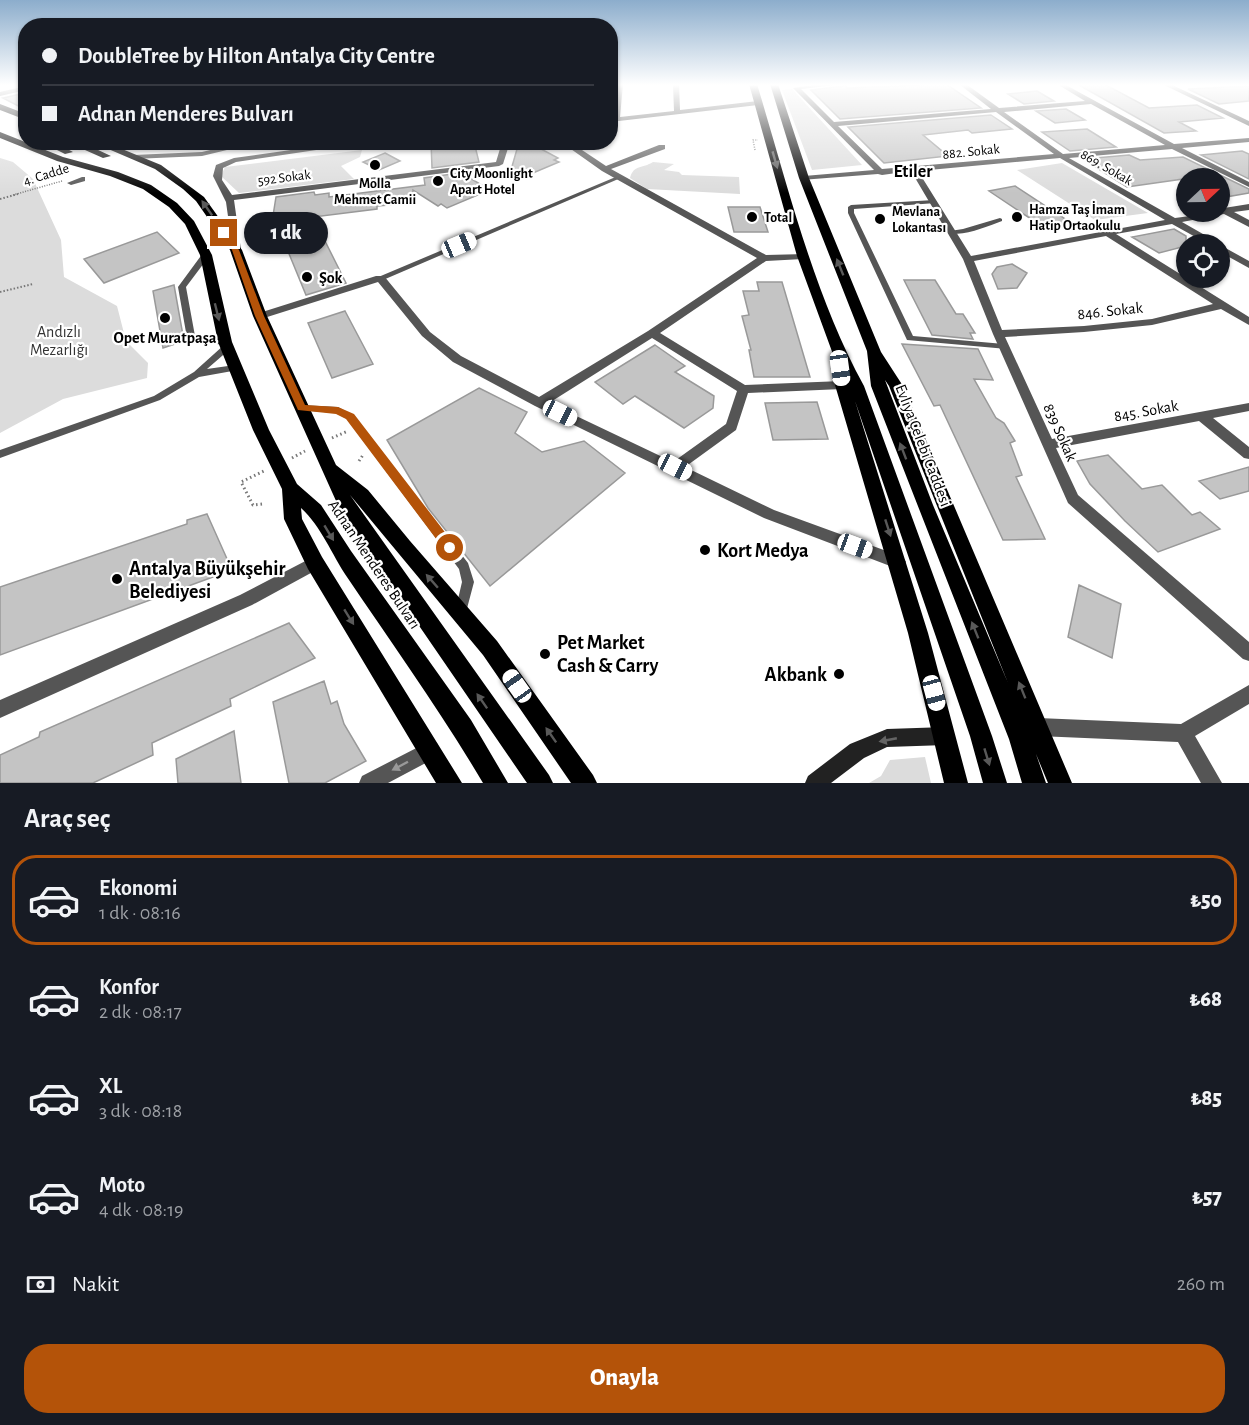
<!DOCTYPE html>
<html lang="tr">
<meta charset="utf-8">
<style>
:root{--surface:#171b24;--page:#20242c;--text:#f1f3f6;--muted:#9ea1a6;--line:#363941;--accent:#b45309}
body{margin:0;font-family:"Alegreya Sans",sans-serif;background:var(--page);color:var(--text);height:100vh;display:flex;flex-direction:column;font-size:22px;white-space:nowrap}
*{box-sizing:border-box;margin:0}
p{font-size:20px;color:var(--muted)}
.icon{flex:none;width:33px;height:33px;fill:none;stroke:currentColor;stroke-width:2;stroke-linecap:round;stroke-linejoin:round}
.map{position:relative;height:783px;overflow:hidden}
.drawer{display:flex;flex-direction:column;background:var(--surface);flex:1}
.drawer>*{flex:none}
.banner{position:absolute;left:18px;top:18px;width:600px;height:132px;border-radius:24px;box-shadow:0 2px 4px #0004;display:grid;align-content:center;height:132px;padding:0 24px;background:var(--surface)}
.needle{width:39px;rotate:68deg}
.buttons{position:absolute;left:1176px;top:168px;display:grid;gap:12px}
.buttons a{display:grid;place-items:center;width:54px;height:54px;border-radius:50%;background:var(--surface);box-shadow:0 2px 4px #0004;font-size:30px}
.end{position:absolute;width:27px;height:27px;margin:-14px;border:8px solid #b45309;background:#fff;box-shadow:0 0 0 3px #fff}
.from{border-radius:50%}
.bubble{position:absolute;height:42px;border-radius:21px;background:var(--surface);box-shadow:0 2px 4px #0004;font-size:20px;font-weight:800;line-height:42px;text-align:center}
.car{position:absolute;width:18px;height:36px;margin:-18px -9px;border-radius:8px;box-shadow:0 0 4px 2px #0007;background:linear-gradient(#fff 24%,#345 0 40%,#fff 0 76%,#345 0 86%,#fff 0)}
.banner b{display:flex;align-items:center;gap:21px;height:57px;font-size:22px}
.banner b+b{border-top:2px solid var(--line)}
.banner i{width:15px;height:15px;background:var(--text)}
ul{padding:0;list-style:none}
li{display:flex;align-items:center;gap:18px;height:90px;margin:0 12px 9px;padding:0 12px;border:3px solid transparent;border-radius:24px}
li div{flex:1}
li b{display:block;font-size:22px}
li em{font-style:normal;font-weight:800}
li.active{border-color:var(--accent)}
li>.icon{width:54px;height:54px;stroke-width:1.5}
h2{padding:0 24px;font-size:27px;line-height:72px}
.pay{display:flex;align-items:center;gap:15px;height:66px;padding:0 24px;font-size:22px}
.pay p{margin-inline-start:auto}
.button{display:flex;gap:12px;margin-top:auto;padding:12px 24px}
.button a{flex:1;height:69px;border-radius:24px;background:var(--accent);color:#fff;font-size:24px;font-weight:800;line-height:69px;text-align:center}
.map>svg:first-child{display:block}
</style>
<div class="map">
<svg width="1249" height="783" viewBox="0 0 1249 783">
<rect width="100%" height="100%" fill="#fff"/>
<path fill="#dcdcdc" d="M792 89 862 165 812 170 782 90Z
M362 150 360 157 341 166 354 179 239 193 221 176 225 167Z
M0 158 13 162 33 179 61 240 64 277 117 306 126 341 148 363 147 378 63 399 0 433Z
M653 162 674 164 664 170 679 172 682 175 739 177 740 194 647 189 630 178C634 164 642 169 653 162Z
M1062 163 1148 213 1095 220 1017 170Z
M925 757 931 783H869L881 776 890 760Z"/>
<path fill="#c4c4c4" stroke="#999" stroke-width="1.5" d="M845 84 847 88 946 84 981 108 840 119 811 90 843 86Z
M1077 84H1104L1149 108 1197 105 1223 118 1179 122 1196 131 1164 133Z
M1249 86V101L1219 104 1188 89Z
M1037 91 1054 101 1024 104 1008 94Z
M25 93 26 110 3 98Z
M1066 109 1085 120 1055 123 1036 111Z
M991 115 1012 129 972 133 968 130 923 135 948 156 884 163 848 127Z
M1087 129 1116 147 1070 151 1042 132Z
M431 142H474L479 162 432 168Z
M519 142H528L558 158 554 160 559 162 526 176 520 173 509 177Z
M1242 151 1249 154V179L1201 155Z
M385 153 400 161 379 170 363 162Z
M1129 155 1140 160 1183 157 1218 174 1127 187 1083 159Z
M474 171 465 175 485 187 480 189 485 192 447 208 441 204 438 206 413 190V203L377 206V209L313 217 346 283 306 295 285 244 272 222 276 197 314 192 315 195 329 193V197L425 185 424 178Z
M1220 175 1249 189V193L1220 198Z
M1015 186 1070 222 1043 227 989 191Z
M728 207H760L768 232H734Z
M1174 229 1186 236V246L1159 253 1132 237Z
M157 232 179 253 104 283 84 259Z
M1012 264 1027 273 1017 288 998 289 992 274 997 267Z
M904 280H935L956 314H963L975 333H970L973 339 932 335Z
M757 282H782L810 377H754L749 350H751L742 316 749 315 743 291H759Z
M174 285 184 341 163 348 153 291Z
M345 311 373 364 332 378 308 323Z
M902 344 978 349 993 380 974 379 996 418 1004 423 1015 441 1010 443 1022 475 1016 477 1045 539 1003 540 940 405 934 406Z
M655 345 685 366 675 372 714 396 713 408 684 428 635 396 623 404 595 382Z
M479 388 527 412 515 433 542 452 584 441 625 473 490 586 428 508 387 440Z
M817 402 828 439 773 440 765 403Z
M1108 455 1142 489 1162 485 1192 515 1200 512 1220 529 1158 552 1125 521 1090 484 1077 461Z
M1249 467V491L1220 499 1199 481Z
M207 514 232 570 0 655V587L187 524V520Z
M1079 585 1121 604 1112 658 1068 637Z
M289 623 315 658 230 699 231 706 152 743 153 755 93 783H0V755L39 737 40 732Z
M324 681 331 704 337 701 344 724 366 761 325 783H289L273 702Z
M234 731 241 783H178L176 759Z"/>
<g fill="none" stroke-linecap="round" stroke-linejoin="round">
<path stroke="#777" stroke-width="1.5" stroke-dasharray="1 1.5" stroke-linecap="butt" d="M755 150 753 140H758
M13 195 62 181"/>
<path stroke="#777" stroke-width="2" stroke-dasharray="1.5 2" stroke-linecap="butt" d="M0 199 18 194
M0 292 33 284"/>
<path stroke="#777" stroke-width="3" stroke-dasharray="1.5 3" stroke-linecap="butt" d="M332 438 348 431
M292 458 305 451
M359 461 363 455
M262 504 253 505 241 482 264 471"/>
<path fill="#555" fill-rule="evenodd" d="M618 176 623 177 383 280H377L376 278Z
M934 200 937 202 936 203 854 209V213L913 336 1004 344 1008 347 1007 349 907 340 848 213V207L851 205Z
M1000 218 1002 219V221C988 226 961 238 949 232L950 231 963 229Z
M203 253H206L210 255 186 287 195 336 228 340 229 342 225 345 191 341 187 338 178 287Z
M227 344 230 345 231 347 230 349 207 369 235 365 238 366 239 368 238 370 199 377 160 400 0 458V450L154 396 194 372 224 345Z
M301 405 338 407 353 415 468 563 474 582 465 616 461 618 457 616 455 612 462 582 459 569 347 419 336 413 298 410 296 408Z"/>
<path fill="#555" fill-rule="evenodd" d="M617 84H623L620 117 674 111 673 84H679L680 110 758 101 761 103 758 105 610 122Z
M821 84H843L801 89 834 122 991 109 959 84H966L999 108 1085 101 1057 84H1064L1174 144 1249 138V142L1182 148 1249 182V187L1172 149 1069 158 1175 218 1220 212 1224 208 1249 204V210L1234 212 1249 220V227L1224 214 1182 222 1217 242 1218 244H1208L1172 224 1116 234 1249 317V325L1221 309 1152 325 1084 332 1005 337 1052 439 1249 403V411L1213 418 1249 447V459L1244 458 1199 421 1056 448 1078 495 1249 642V661L1243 659 1068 503 993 334 963 259 911 171 882 175 878 174 801 180 800 178 804 176 874 170 793 88ZM1091 104 1165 145 1063 154 1004 112ZM996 112 1054 154 882 169 838 126ZM1060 158 1165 220 971 256 918 171ZM1106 236 1213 304 1152 319 1084 326 1002 330 974 261Z
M1162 84H1170L1249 121V126Z
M26 86V90L0 96V92Z
M244 142H260L202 156 133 159 129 157 133 155 202 152Z
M347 142H370L236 162 223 168 222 180 232 195 496 162 502 142H510L503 164 499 166 234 200 241 250 236 253 233 252 226 202 213 176 216 165 234 158Z
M561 142H570L606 166 659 145H665V149L611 169 766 255 806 254 808 256 803 259 766 261 660 333 745 385 842 381 848 385 842 389 748 393 736 430 685 467 774 510 903 557 906 562 903 567 898 569 764 518 535 406 453 362 422 336 378 282 264 318 260 319 255 316 256 314 376 276H384L430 332 461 356 539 397 648 331 757 258 602 171ZM652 338 737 391 726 424 673 462 549 403Z
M82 177H85V181L71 185 67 183Z
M1220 245 1249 261V268L1220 252Z
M315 556 320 558 323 563 320 568 252 605 0 718V700L240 595Z
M1249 685V704L1195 736 1222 783H1201L1178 742 1038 736 1032 733 1029 727 1032 721 1038 718 1181 724Z
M430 741 437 743 439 750 437 757 388 783H359L362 776Z"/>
<path fill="#222" fill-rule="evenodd" d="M946 727 952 730 955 736 952 742 946 745 887 747 864 758 831 783H805L808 776 850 744 887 729Z"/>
<path fill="#000" fill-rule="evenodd" d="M749 84H757C788 186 813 293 864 386L992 736 1007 783H983L970 736 855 401 928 633 968 783H944L908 633 835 385 832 360 834 357 797 256Z
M770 84H778L809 178 881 352 903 386 1072 783H1048L1036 754 1046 783H1022L1009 739 871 386 867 351 799 178ZM885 380 889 386 1008 683 933 505Z
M0 104 26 114V120L0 110Z
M0 132 63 157 118 172 151 185 177 203 194 221 212 255 232 342 269 430 297 484 321 505 351 551 471 720 508 783H483C441 712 393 645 347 577 332 555 321 526 301 508L302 519 322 557 462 783H436L308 569 284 519 282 489 253 430 218 342 200 255 185 224 169 207 143 189 110 176 57 161 0 138Z
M41 142H54L73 152 65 154Z
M67 142H81L111 156 103 158Z
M92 142H105L161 165 204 197 242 250 267 316 336 465 368 490 410 541 497 641 593 775 597 783H571L483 655 350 495 549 775 553 783H527L341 512 253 316 230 250 196 201 183 189 155 169Z"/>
</g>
<defs><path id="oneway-solid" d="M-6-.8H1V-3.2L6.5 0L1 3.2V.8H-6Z" transform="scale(1.5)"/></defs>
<g fill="#595959">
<use href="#oneway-solid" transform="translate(775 160) rotate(74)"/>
<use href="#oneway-solid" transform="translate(207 208) rotate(-125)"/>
<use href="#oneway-solid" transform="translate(840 267) rotate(-112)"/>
<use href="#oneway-solid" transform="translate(217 312) rotate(76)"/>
<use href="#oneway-solid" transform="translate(903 451) rotate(-111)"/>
<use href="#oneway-solid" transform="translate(888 528) rotate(72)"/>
<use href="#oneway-solid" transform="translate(329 533) rotate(59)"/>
<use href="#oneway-solid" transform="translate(432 581) rotate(-131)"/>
<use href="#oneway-solid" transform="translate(349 617) rotate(58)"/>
<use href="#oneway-solid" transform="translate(975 630) rotate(-112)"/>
<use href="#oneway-solid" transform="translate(1022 690) rotate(-112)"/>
<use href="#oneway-solid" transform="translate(482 701) rotate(-125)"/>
<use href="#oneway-solid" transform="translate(551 735) rotate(-125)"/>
<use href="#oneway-solid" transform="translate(987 757) rotate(73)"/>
</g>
<use fill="#646464" href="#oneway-solid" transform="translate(888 740) rotate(169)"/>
<use fill="#999" href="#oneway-solid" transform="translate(400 766) rotate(152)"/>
<linearGradient id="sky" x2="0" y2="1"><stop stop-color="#8cadcc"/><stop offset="0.44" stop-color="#fff"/><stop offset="1" stop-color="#fff" stop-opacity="0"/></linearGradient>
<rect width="1249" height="193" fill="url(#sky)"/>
<path fill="#b45309" d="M224 231 239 250 264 316 305 405 338 407 354 414 454 544V552H446L346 419 336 414 298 410 255 316 232 250 220 233Z"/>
<g fill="#000" stroke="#fff" stroke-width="2">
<circle cx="375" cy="165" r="6"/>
<circle cx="438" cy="181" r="6"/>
<circle cx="752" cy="217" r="6"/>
<circle cx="1017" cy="217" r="6"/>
<circle cx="880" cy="219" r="6"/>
<circle cx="307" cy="277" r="6"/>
<circle cx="165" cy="318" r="6"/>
<circle cx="705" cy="550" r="6"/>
<circle cx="117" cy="579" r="6"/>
<circle cx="545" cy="654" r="6"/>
<circle cx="839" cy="674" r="6"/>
</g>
<g text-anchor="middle" stroke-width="4.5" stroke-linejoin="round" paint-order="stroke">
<g font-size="14" fill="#000" stroke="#fff">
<text transform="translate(971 151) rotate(-6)" y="5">882. Sokak</text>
<text transform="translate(1107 167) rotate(30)" y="5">869. Sokak</text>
<text transform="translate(46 174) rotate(-17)" y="5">4. Cadde</text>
<text transform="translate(284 177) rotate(-7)" y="5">592 Sokak</text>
</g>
<g font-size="14" font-weight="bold" fill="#000" stroke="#fff" text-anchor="start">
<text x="450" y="178">City Moonlight<tspan x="450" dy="16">Apart Hotel</tspan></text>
<text x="375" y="188" text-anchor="middle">Molla<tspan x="375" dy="16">Mehmet Camii</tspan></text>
<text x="1029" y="214">Hamza Taş İmam<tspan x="1029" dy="16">Hatip Ortaokulu</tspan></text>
<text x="892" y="216">Mevlana<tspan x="892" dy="16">Lokantası</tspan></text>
<text x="764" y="222">Total</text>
</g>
<g font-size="16" font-weight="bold" fill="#000" stroke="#fff" text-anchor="start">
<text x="319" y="283">Şok</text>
<text x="165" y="343" text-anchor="middle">Opet Muratpaşa</text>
</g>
<g font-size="16" fill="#000" stroke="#fff">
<text transform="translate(1110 310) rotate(-6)" y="6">846. Sokak</text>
<text transform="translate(1146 410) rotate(-10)" y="6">845. Sokak</text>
<text transform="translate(1061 432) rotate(66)" y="6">839 Sokak</text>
<text transform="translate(924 445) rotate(69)" y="6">Evliya Çelebi Caddesi</text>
<text transform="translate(375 564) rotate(56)" y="6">Adnan Menderes Bulvarı</text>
</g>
<g font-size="16" fill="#333" stroke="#fff">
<text x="59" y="337">Andızlı<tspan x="59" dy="18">Mezarlığı</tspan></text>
</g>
<g font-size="18" font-weight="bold" fill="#000" stroke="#fff">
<text x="913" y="177">Etiler</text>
</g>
<g font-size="20" font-weight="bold" fill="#000" stroke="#fff" text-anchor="start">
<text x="717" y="557">Kort Medya</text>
<text x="129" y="575">Antalya Büyükşehir<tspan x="129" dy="23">Belediyesi</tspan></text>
<text x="557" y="649">Pet Market<tspan x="557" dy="23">Cash &amp; Carry</tspan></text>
<text x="827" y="681" text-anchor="end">Akbank</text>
</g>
</g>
</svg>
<div class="buttons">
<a><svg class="needle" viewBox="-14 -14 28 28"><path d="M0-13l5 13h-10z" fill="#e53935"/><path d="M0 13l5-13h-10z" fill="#9ea1a6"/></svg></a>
<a><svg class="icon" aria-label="locate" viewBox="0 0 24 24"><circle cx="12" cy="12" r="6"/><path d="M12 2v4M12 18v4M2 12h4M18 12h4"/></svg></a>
</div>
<i class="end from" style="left:450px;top:548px"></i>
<i class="end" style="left:224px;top:233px"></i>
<div class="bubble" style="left:244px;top:212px;width:84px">1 dk</div>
<i class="car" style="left:459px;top:245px;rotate:67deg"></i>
<i class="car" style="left:840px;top:368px;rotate:172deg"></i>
<i class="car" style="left:560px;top:413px;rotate:116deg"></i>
<i class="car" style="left:675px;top:467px;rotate:117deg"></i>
<i class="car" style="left:855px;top:546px;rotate:110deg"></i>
<i class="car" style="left:517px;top:686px;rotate:325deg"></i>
<i class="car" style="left:934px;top:693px;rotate:165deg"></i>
<div class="banner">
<b><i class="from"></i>DoubleTree by Hilton Antalya City Centre</b>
<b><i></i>Adnan Menderes Bulvarı</b>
</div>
</div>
<section class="drawer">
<h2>Araç seç</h2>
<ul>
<li class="active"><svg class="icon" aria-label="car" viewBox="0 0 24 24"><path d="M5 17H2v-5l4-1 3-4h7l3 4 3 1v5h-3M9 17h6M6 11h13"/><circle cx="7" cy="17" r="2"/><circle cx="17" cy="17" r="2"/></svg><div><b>Ekonomi</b><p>1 dk · 08:16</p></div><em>₺50</em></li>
<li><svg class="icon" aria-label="car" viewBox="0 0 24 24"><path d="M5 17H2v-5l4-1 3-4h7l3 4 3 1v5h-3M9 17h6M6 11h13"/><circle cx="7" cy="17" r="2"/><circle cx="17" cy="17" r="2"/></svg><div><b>Konfor</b><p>2 dk · 08:17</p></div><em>₺68</em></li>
<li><svg class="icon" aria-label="car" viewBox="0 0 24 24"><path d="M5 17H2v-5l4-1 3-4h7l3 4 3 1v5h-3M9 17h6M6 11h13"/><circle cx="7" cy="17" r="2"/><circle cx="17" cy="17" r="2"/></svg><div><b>XL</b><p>3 dk · 08:18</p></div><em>₺85</em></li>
<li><svg class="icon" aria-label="car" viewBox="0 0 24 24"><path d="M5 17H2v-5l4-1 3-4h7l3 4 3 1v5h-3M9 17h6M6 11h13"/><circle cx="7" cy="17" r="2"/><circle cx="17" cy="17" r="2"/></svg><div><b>Moto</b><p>4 dk · 08:19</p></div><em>₺57</em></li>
</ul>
<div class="pay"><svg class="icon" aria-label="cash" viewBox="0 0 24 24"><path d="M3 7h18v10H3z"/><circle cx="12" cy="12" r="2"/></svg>Nakit<p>260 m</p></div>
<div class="button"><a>Onayla</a></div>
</section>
